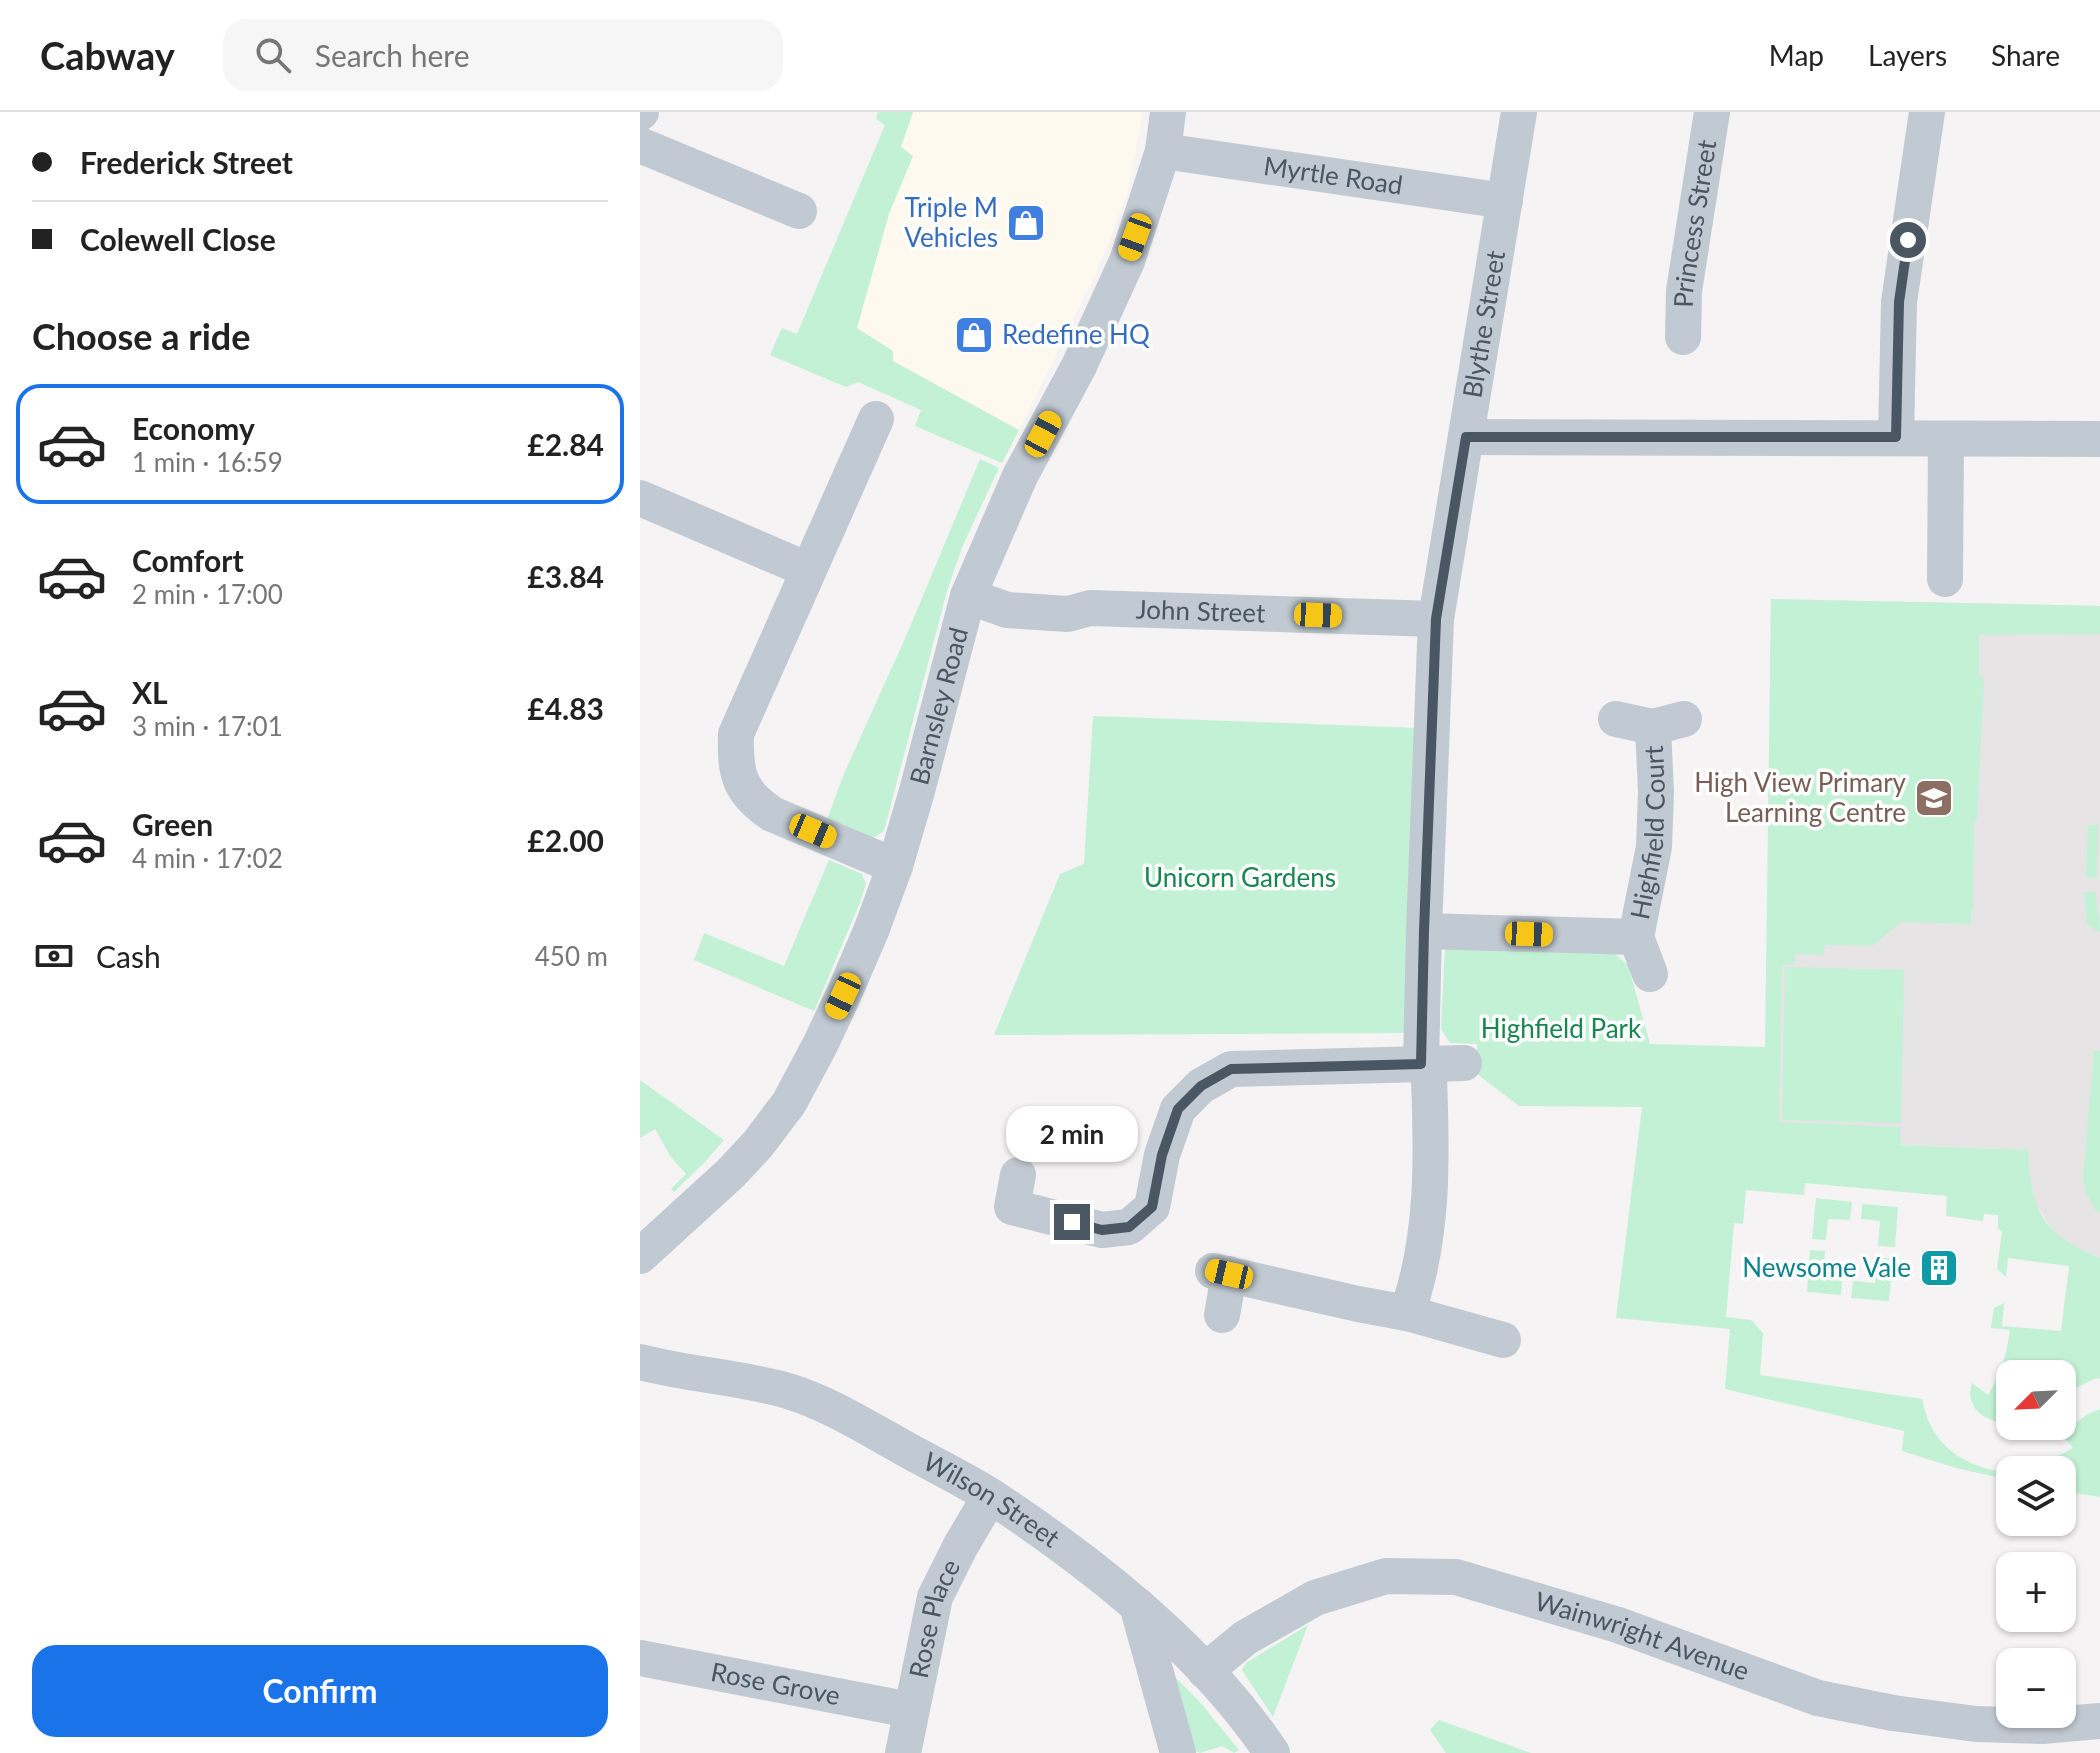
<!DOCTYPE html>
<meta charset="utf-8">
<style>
:root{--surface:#fff;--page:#f6f6f6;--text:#222;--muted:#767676;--line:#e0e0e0;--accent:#1a73e8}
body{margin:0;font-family:Lato,sans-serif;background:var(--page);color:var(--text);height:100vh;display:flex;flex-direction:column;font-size:30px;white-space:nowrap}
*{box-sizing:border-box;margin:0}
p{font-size:26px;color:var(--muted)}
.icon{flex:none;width:44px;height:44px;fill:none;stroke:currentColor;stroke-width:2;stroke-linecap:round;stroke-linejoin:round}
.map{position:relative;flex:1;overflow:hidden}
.drawer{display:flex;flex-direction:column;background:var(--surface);width:640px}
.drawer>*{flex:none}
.guide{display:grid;align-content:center;height:176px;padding:0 32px;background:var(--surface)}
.needle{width:52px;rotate:246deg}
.tools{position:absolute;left:1356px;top:1248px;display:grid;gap:16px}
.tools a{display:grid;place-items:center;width:80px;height:80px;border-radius:16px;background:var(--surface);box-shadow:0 2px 6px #0004;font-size:40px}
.end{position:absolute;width:36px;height:36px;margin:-18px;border:10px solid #4a5661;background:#fff;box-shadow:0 0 0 4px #fff}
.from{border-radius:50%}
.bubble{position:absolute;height:56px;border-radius:24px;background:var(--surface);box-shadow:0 2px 6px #0004;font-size:26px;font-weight:700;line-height:56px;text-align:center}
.car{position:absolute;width:24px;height:48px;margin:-24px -12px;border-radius:10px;box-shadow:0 0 6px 2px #0007;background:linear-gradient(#f5c518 24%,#345 0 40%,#f5c518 0 76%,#345 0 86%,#f5c518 0)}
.guide b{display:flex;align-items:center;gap:28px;height:76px;font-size:30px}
.guide b+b{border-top:2px solid var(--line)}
.guide i{width:20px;height:20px;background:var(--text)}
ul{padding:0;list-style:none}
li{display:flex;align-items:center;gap:24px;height:120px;margin:0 16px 12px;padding:0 16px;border:4px solid transparent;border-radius:24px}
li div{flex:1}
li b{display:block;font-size:30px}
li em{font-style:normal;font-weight:700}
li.current{border-color:var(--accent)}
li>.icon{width:72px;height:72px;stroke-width:1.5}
h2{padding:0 32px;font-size:36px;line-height:96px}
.pay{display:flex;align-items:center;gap:20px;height:88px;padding:0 32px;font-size:30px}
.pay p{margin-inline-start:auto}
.action{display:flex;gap:16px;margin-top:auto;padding:16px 32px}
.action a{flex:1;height:92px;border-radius:24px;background:var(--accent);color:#fff;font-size:32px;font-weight:700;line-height:92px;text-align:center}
header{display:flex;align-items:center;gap:48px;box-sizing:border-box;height:112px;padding:0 40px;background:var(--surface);border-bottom:2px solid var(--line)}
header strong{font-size:38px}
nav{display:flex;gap:44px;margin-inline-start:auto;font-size:28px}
.search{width:560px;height:72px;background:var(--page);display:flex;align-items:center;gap:20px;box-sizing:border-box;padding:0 28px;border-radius:24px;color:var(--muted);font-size:30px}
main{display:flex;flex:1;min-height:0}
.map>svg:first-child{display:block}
</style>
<header>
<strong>Cabway</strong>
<div class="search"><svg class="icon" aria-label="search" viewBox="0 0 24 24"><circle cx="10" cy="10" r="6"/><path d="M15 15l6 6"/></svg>Search here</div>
<nav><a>Map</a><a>Layers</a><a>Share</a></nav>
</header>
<main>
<section class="drawer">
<div class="guide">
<b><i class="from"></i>Frederick Street</b>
<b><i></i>Colewell Close</b>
</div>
<h2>Choose a ride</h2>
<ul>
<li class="current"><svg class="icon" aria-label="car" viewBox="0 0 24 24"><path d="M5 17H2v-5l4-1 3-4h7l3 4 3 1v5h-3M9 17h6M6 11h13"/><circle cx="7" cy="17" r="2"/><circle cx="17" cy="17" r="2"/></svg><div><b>Economy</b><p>1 min · 16:59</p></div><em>£2.84</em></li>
<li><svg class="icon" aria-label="car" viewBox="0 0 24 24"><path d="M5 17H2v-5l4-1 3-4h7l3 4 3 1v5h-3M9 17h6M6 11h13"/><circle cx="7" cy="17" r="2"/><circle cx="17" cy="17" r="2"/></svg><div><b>Comfort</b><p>2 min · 17:00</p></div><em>£3.84</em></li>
<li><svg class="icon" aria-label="car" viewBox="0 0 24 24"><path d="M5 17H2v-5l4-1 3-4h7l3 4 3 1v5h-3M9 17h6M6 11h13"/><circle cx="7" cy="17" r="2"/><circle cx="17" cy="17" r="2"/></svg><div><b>XL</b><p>3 min · 17:01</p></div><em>£4.83</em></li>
<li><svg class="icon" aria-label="car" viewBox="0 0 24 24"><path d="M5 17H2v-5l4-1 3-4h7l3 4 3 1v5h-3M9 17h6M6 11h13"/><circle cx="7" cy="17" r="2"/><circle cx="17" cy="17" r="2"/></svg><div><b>Green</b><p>4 min · 17:02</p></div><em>£2.00</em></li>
</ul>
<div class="pay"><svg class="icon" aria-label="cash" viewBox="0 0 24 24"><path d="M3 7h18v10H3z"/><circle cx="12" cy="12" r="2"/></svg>Cash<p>450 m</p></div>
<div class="action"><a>Confirm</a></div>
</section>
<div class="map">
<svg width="1460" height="1641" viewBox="0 0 1460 1641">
<rect width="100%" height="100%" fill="#f5f3f3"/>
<path fill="#fdf9ef" d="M273 0H503L487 83 456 162 373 330 188 244Z"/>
<path fill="#e6e4e5" d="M1131 487 1460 494V1146L1435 1136 1413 1119 1395 1091 1389 1064 1387 1038 1122 1027 1126 935Z"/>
<path fill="#c3f1d5" d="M238 0H273L261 35 273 44 249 102 217 216 253 239V249L379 318 362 351 275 314 281 298 218 270 206 275 130 243 142 216 157 222 245 13 236 7Z
M340 347 359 356 323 433 307 479 244 719 230 728 187 708 203 664 267 522Z
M1131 487 1460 494V522L1339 523V564L1344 567 1337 709 1334 710 1333 798 1331 799V812L1261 810 1232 834 1185 833 1183 843 1155 842V852L1142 853 1139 1010 1260 1015 1261 1033 1388 1038C1390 1098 1403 1123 1460 1146V1266L1454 1267 1422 1283V1262H1370V1313C1346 1309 1324 1298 1332 1271L1348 1283C1362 1260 1366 1244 1370 1218L1351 1216 1354 1196 1364 1191 1362 1214 1421 1219 1429 1154 1368 1146 1366 1165 1357 1157 1362 1119 1358 1117V1103L1344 1102 1343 1109 1306 1104 1307 1084 1165 1071 1164 1083 1106 1078 1103 1112 1094 1111 1086 1205 1111 1208 1123 1221 1120 1263 1282 1287C1284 1295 1286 1305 1290 1312 1305 1344 1337 1357 1370 1361V1368L1316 1356 1262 1339 1264 1319 1085 1277 1090 1217 976 1206 1002 995 879 994 837 962V932L810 931 801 917 805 833 974 841 988 853 1010 932 1125 935Z
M453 604 778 616 764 921 354 923 420 762 444 752Z
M1448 713H1458L1457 766H1446Z
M189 748 222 762 226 772 219 793 174 899 54 848 64 821 144 854Z
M1444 780H1456C1456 794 1460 806 1460 820L1447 813Z
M1145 855 1264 858 1261 1011 1142 1008Z
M1454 938 1460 939V1100L1456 1099 1446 1081 1443 1066Z
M0 968 84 1028 65 1050 34 1080 31 1077 46 1062 30 1044 15 1017 0 1026Z
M1176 1086 1212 1090 1210 1108 1188 1107 1186 1128 1172 1127Z
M1222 1092 1258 1095 1255 1135 1238 1134 1240 1109 1221 1107Z
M1170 1138 1185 1139 1183 1167 1202 1169 1201 1183 1167 1180Z
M1237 1145 1253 1147 1249 1189 1211 1186 1213 1169 1235 1171Z
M1460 1297V1385L1422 1379V1358H1390L1433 1336 1421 1322 1446 1303Z
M668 1513 633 1605 602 1558 606 1551Z
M526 1556 559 1589 599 1638 594 1641 582 1634 560 1641 550 1636Z
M799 1608 891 1641H806L790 1618Z"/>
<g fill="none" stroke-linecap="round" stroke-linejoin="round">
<g stroke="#c1cad2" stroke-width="36">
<path d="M0 1 1 0"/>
<path d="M0 33 159 99"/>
<path id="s1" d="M523 39 865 89"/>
<path id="s2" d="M1043 225 1044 179 1072 0"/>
<path d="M236 307 96 622C95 661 98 679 132 702L255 754"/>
<path d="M826 325 1460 327"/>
<path d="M1256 325 1259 190 1287 0"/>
<path d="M0 386 168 458"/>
<path d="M1305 467 1306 327"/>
<path id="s3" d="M328 484 367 498 428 502 450 496 796 507"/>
<path d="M1013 615 1044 607"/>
<path id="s4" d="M784 819 996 825 1014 735 1016 680 1013 615 976 607"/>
<path d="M996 825 1010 862"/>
<path id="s5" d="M781 952 784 819 796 507 879 0"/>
<path d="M378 1063 372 1095 462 1118 489 1115 512 1095 522 1043 538 997 561 974 591 957 824 951"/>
<path id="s6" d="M0 1144 91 1061 118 1032 149 991 180 933 203 884 231 819 255 754 277 679 328 484 380 364 439 254 487 149 523 39 528 0"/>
<path d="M573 1159 718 1192 767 1201C794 1126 792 1044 789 966L781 952"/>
<path d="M767 1201 863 1228"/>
<path d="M582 1203 589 1162"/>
<path id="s7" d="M0 1250C49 1263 100 1265 148 1279 188 1291 226 1315 262 1335 292 1352 324 1367 352 1385 454 1452 564 1539 632 1641"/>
<path d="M497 1493 538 1641"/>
<path id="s8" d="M0 1546 270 1598"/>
<path id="s9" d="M565 1559 605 1526 675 1486 746 1464 816 1465 978 1513 1178 1586 1253 1601 1336 1612 1402 1614 1460 1609"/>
<path id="s10" d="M263 1641 295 1485 320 1435 350 1384"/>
</g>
</g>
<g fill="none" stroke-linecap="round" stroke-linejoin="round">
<path stroke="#4a5661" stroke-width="10" d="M432 1110 462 1118 489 1115 512 1095 522 1043 538 997 561 974 591 957 781 952 784 819 796 507 826 325H1256L1259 190 1268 128"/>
</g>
<defs>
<g id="shop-square" transform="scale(2)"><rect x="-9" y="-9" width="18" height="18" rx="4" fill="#3f7fe0" stroke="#fff"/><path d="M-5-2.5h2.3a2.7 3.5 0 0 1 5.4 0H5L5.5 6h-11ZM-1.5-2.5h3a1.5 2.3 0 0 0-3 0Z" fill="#fff"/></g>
<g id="school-square" transform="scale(2)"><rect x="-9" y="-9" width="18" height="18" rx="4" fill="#8d6e63" stroke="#fff"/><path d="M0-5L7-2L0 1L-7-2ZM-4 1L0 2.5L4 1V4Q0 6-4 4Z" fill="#fff"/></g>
<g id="building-square" transform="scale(2)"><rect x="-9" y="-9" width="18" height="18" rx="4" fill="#0f9aa8" stroke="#fff"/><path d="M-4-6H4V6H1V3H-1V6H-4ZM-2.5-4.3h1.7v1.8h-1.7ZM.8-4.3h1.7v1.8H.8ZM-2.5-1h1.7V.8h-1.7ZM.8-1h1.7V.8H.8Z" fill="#fff"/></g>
</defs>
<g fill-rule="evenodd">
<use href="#shop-square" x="386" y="111"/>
<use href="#shop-square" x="334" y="223"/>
<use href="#school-square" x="1294" y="686"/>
<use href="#building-square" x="1299" y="1156"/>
</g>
<g text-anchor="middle" stroke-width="7" stroke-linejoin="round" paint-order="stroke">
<g font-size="26" fill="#4a5661" stroke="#fff">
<text dy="9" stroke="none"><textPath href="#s1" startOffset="172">Myrtle Road</textPath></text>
<text dy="9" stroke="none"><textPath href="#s2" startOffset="114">Princess Street</textPath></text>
<text dy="9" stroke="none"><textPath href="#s5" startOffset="744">Blythe Street</textPath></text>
<text dy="9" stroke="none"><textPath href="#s3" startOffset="236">John Street</textPath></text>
<text dy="9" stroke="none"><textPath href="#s6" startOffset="640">Barnsley Road</textPath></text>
<text dy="9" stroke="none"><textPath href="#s4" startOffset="318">Highfield Court</textPath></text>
<text dy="9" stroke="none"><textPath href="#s7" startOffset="382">Wilson Street</textPath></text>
<text dy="9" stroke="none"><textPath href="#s10" startOffset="138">Rose Place</textPath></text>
<text dy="9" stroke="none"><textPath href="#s9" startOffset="472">Wainwright Avenue</textPath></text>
<text dy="9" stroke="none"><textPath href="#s8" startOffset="138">Rose Grove</textPath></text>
</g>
<g font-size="26" fill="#366cbe" stroke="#fff" text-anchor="end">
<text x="358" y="105">Triple M<tspan x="358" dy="30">Vehicles</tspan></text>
<text x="362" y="232" text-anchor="start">Redefine HQ</text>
</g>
<g font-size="26" fill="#785e54" stroke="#fff" text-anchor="end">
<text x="1266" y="680">High View Primary<tspan x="1266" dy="30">Learning Centre</tspan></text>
</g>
<g font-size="26" fill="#17864f" stroke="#fff">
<text x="600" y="775">Unicorn Gardens</text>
<text x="921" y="926">Highfield Park</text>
</g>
<g font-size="26" fill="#0d838f" stroke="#fff" text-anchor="end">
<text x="1271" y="1165">Newsome Vale</text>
</g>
</g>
</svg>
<div class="tools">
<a><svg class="needle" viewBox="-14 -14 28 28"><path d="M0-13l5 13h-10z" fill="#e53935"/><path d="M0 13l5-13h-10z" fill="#767676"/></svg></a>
<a><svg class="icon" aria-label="layers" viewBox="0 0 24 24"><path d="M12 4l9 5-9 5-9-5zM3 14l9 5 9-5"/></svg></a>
<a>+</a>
<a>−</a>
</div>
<i class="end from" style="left:1268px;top:128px"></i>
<i class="end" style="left:432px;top:1110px"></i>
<div class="bubble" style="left:366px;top:994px;width:132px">2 min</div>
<i class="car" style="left:495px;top:125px;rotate:200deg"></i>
<i class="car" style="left:403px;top:322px;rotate:28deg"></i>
<i class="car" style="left:678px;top:503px;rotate:92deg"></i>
<i class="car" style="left:173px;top:719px;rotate:113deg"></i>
<i class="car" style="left:889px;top:822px;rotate:92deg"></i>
<i class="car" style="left:203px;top:884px;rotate:205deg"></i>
<i class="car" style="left:589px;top:1162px;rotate:283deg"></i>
</div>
</main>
